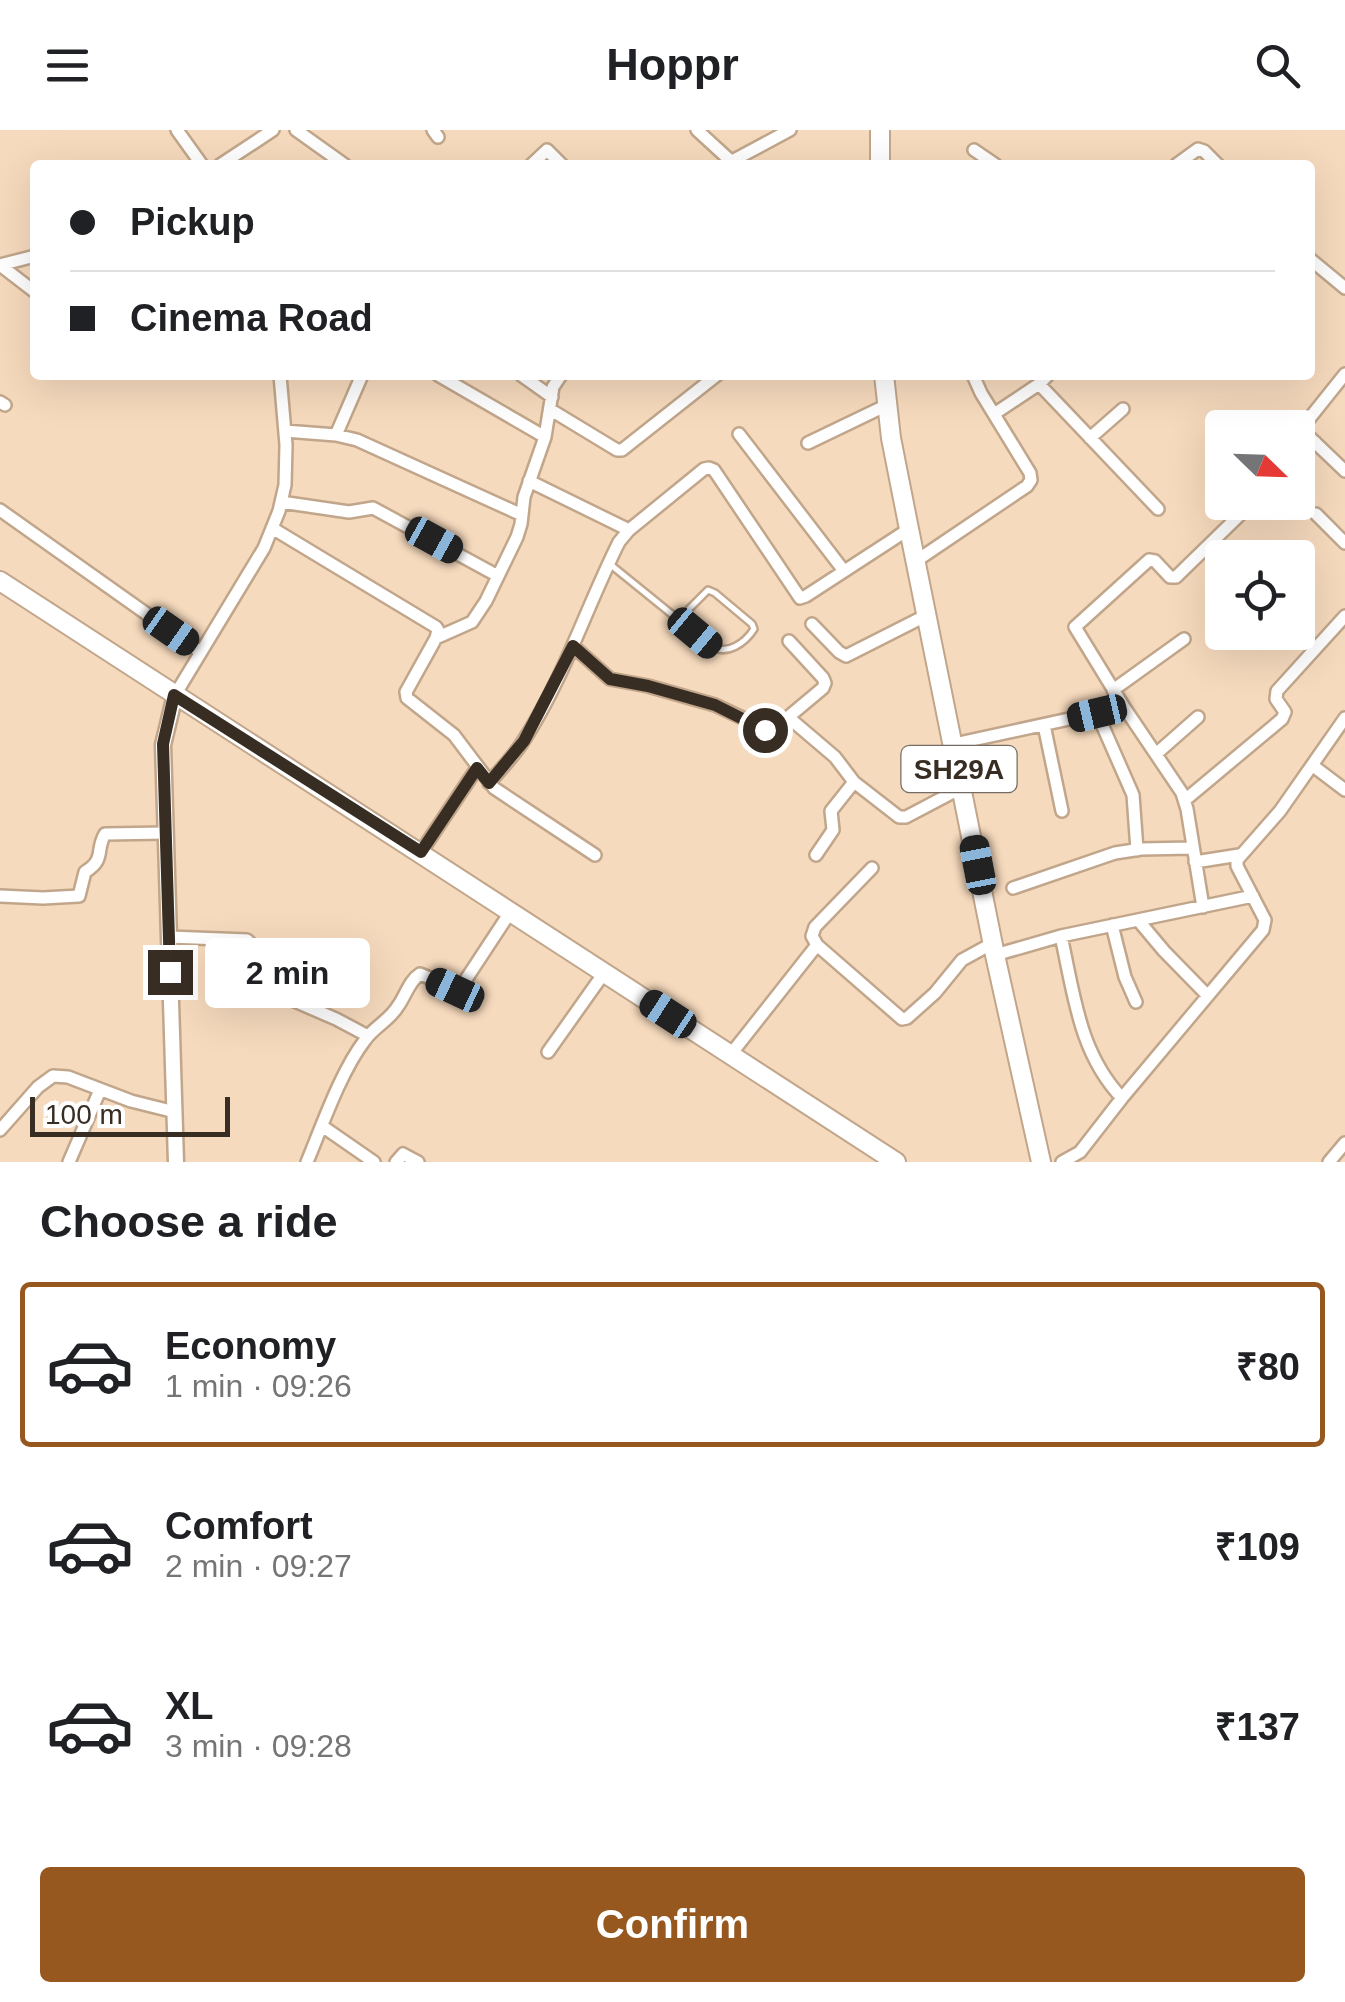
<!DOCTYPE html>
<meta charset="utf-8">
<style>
:root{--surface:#fff;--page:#f6f6f6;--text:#202124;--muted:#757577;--line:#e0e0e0;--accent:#96581e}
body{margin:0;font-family:Helvetica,sans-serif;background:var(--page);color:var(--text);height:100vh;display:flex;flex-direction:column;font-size:38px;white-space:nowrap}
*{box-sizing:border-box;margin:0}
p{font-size:32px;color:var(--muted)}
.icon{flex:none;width:55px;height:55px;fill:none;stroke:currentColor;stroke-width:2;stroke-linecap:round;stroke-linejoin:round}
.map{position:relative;height:1032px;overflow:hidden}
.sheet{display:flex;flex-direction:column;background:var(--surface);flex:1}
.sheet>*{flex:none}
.hud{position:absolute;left:30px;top:30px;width:1285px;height:220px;border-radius:10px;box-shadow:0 10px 40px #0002;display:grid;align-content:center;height:220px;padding:0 40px;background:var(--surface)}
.needle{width:65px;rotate:113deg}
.tools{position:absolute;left:1205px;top:280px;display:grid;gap:20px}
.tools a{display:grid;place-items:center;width:110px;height:110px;border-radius:10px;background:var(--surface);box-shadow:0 10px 40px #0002;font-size:50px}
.scale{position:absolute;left:30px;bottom:25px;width:200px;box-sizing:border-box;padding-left:10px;border:5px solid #382d22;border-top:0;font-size:28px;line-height:35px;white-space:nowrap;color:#382d22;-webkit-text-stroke:8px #fff;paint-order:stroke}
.end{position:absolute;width:45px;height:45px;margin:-22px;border:12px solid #382d22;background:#fff;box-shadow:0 0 0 5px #fff}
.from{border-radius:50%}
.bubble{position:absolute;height:70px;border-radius:10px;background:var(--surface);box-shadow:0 10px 40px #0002;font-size:32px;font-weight:700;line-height:70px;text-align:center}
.car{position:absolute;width:30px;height:60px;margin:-30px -15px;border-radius:12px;box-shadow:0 0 8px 2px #0007;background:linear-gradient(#222 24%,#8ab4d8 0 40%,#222 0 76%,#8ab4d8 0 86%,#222 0)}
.hud b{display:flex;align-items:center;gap:35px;height:95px;font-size:38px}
.hud b+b{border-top:2px solid var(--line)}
.hud i{width:25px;height:25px;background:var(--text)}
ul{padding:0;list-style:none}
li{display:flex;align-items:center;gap:30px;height:165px;margin:0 20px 15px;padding:0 20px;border:5px solid transparent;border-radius:10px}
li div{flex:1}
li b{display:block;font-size:38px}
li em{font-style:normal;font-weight:700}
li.current{border-color:var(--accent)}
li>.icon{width:90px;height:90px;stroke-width:1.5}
h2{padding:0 40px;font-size:45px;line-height:120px}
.action{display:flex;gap:20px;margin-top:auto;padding:20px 40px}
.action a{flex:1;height:115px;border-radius:10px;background:var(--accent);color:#fff;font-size:40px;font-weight:700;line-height:115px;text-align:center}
header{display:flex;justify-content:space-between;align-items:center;height:130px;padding:0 40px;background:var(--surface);font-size:45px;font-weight:700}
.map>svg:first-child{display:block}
</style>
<header><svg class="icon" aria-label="menu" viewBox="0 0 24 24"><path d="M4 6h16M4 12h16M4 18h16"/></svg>Hoppr<svg class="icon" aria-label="search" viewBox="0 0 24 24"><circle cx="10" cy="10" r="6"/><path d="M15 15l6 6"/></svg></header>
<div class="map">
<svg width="1345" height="1032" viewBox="0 0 1345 1032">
<rect width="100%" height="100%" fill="#f6dabd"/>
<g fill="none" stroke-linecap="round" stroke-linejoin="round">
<g stroke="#c1a68b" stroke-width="10">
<path id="service" d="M611 435 711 516C727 526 745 513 754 499L752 494 715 463 708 460 678 490"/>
</g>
<g stroke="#c1a68b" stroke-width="16">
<path id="minor" d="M177 0 202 35
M296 0 345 35
M433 0 438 7
M697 0 734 34
M974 20 996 35
M732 31 790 0
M220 35 273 0
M531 35 547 20 562 35
M1176 35 1198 19 1204 21 1218 35
M1310 129 1345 158
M0 135 35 162
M0 135 35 126
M1345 244 1301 299 1345 341
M438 245 545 307
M521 245 552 267
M1039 254 1158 379
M0 272 5 275
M551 280 617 320H622L717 245
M994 284 1039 254 1048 245
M285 301 336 305 357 310 522 385
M739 304 844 441
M336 305 362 245
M1090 308 1123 279
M808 313 887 275
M1298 329 1315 312
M529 351 629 400
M281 372 349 382 373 378 498 446
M0 380 199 521
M1316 384 1345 413
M272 398 436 497 438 500 436 508 406 562 407 568 454 605 494 658 595 725
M916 431 1027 356 1031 350 1030 343 981 263 973 245
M812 494 839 522 846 526 927 485
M436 508 472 492 486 471 517 407 521 394 524 367 545 307 553 257 561 245
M573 516 610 549 648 556 715 575 768 600 774 599 823 558 825 553 823 548 789 511
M1113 560 1184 509
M175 565 264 418 279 381 285 355 286 315 280 245
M1097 583 1133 665 1137 720
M788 587 835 627 854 652 899 687H906L963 657
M1044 595 1062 681
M954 614 1124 577
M1156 624 1198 587
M1312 635 1345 660
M489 653C501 639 514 626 524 610 564 548 586 478 619 412L629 400 704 339 709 338 714 340 800 468 806 466 909 399
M1185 670 1282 589 1285 582 1276 569 1277 561 1345 486
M421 722 477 638
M816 725 833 700 831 681 854 652
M1195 732 1239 725
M872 738 815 797 812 806 817 815 902 889 907 888 935 863 962 830 993 813
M1013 758 1115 723 1141 719 1193 718
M0 766 43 768 79 766 85 742C106 729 95 721 105 704L166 703
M1203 777 1187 679 1182 663 1124 577 1075 497 1149 430 1155 431 1170 447H1176L1253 372
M1138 790 1164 821 1207 865
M1112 795 1125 847 1136 872
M1061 806C1074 864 1079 923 1122 968
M169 807 247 810 254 817 260 856 336 889 368 906
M995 825 1061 806 1253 766
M548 922 604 843
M731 924 817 815
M322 996 374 1032
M0 1000 38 957 53 946 68 947 131 971 175 982
M69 1032 100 960
M307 1032C322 996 341 941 365 910 374 897 390 890 398 876 406 865 409 851 420 844L459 860 511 781
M396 1032 403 1024 418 1032
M1062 1032 1080 1022 1122 968 1263 800 1265 790 1237 736V730L1280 681 1345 588
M1329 1032 1345 1013"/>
</g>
<g stroke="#c1a68b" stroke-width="19">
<path id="tertiary" d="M175 565 163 615 176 1032"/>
</g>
<g stroke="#c1a68b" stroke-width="22">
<path id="primary" d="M880 0V35
M884 245 891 308 909 399 995 825 1041 1032"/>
</g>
<g stroke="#c1a68b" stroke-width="22">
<path id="trunk" d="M0 451 896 1032"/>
</g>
<use href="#service" stroke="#fff" stroke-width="5"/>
<use href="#minor" stroke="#fff" stroke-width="11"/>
<use href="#tertiary" stroke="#fff" stroke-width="14"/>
<use href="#primary" stroke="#fff" stroke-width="18"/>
<use href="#trunk" stroke="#fff" stroke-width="18"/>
</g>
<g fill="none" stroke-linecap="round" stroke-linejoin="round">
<path stroke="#382d22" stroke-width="12" d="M170 842 163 614 174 565 421 722 477 638 489 653 524 611 573 516 610 549 648 556 715 575 765 600"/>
</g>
<g text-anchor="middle" stroke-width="10" stroke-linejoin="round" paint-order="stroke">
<rect fill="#fff" stroke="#746c64" stroke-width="2.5" x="901.5" y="616" width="115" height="46" rx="8"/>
<g font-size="28" font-weight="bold" fill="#382d22">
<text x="959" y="649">SH29A</text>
</g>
</g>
</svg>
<div class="tools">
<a><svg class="needle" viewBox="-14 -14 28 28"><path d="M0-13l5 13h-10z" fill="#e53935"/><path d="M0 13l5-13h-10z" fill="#757577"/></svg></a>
<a><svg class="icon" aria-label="locate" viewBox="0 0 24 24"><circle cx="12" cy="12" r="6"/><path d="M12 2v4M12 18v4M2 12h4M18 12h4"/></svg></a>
</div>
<div class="scale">100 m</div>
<i class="end from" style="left:765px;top:600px"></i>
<i class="end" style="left:170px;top:842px"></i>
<div class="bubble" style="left:205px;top:808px;width:165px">2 min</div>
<i class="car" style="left:434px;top:410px;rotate:119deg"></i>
<i class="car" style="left:171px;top:501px;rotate:125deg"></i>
<i class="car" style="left:695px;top:503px;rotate:130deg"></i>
<i class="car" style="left:1097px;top:583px;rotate:257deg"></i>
<i class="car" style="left:978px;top:735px;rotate:349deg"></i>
<i class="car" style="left:455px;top:860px;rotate:295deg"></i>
<i class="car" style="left:668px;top:884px;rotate:303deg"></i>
<div class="hud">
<b><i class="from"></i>Pickup</b>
<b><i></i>Cinema Road</b>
</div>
</div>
<section class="sheet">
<h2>Choose a ride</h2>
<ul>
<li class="current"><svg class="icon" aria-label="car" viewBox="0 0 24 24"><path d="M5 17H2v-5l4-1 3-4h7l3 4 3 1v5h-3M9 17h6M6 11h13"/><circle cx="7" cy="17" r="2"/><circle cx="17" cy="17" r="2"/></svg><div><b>Economy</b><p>1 min · 09:26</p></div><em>₹80</em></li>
<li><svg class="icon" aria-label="car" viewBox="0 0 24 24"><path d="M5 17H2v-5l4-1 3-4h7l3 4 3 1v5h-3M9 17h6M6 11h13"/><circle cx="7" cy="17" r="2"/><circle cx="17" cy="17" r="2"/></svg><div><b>Comfort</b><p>2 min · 09:27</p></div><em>₹109</em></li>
<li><svg class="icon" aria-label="car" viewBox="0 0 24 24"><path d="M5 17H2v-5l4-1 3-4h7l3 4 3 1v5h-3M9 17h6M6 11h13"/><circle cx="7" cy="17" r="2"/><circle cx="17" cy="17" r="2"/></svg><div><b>XL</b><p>3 min · 09:28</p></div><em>₹137</em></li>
</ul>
<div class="action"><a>Confirm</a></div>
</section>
